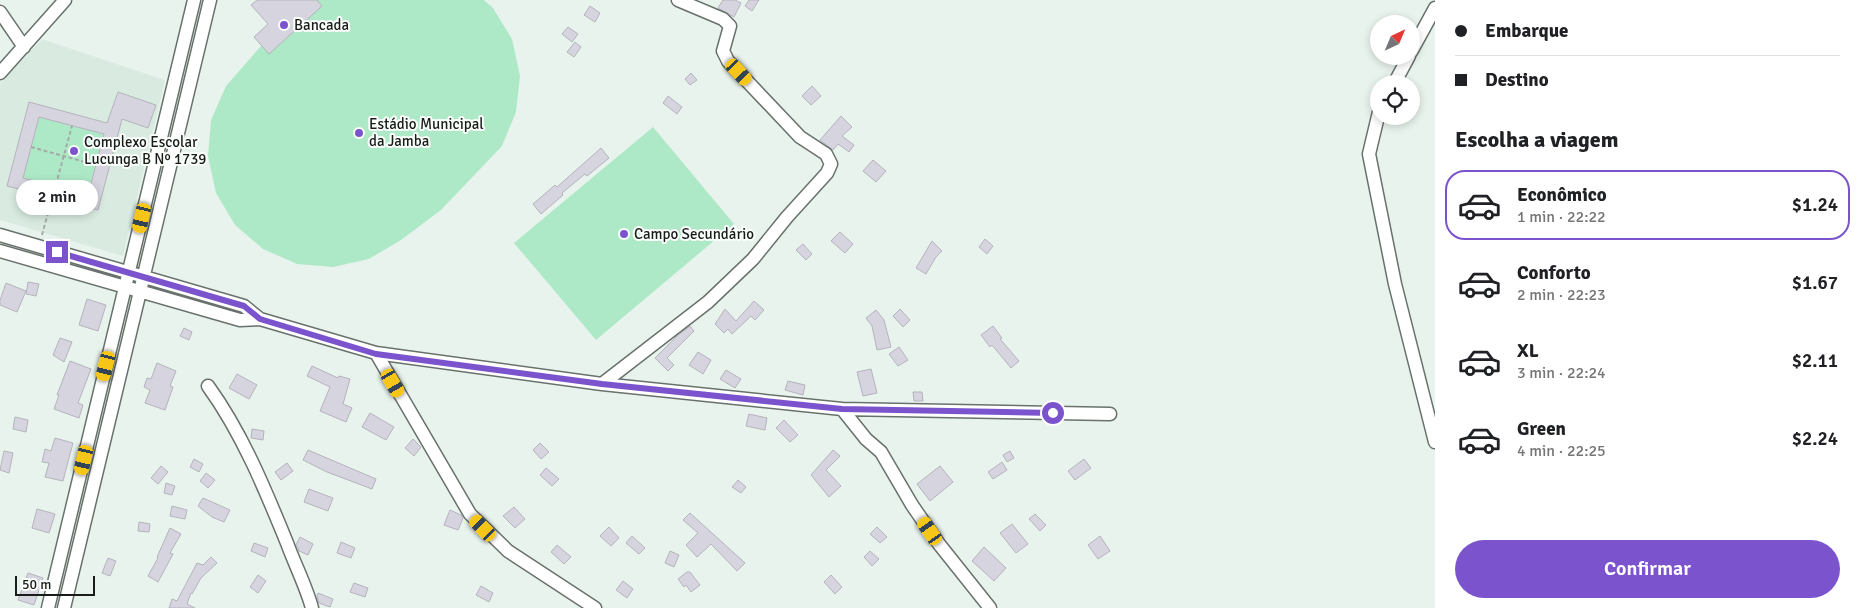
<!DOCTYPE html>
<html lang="pt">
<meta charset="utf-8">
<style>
:root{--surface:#fff;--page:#f2f2f2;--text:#202124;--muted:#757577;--line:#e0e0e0;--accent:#7b54cd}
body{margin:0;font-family:Signika,sans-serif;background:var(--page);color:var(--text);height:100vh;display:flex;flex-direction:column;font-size:19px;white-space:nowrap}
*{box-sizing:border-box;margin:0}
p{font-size:16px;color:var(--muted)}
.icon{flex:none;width:28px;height:28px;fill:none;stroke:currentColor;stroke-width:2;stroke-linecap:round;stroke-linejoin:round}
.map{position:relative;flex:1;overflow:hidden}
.side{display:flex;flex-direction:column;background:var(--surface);width:425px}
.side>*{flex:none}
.top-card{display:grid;align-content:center;height:110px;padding:0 20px;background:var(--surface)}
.needle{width:32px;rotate:44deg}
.fabs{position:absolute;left:1370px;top:15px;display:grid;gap:10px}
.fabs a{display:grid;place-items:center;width:50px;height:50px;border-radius:50%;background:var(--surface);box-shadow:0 2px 8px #0003;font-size:25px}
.scale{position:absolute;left:15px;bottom:12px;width:80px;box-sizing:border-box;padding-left:5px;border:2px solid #191c1a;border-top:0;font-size:14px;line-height:18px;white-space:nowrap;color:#191c1a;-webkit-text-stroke:4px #fbfffc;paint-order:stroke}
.end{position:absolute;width:22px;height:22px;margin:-11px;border:6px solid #7b54cd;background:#fff;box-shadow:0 0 0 2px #fff}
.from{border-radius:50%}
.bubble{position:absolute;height:35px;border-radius:18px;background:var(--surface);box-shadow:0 2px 8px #0003;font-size:16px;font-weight:600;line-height:35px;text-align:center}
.car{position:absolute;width:15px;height:30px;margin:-15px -8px;border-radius:6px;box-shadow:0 0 4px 1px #0007;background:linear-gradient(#f5c518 24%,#345 0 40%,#f5c518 0 76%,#345 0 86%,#f5c518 0)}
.top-card b{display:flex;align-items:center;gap:18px;height:48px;font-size:19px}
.top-card b+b{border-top:1px solid var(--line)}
.top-card i{width:12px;height:12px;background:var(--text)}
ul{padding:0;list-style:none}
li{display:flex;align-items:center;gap:15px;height:70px;margin:0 10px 8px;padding:0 10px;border:2px solid transparent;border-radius:20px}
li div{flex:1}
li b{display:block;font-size:19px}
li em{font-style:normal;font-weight:600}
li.current{border-color:var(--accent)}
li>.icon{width:45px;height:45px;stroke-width:1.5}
h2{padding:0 20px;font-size:22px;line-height:60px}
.cta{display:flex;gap:10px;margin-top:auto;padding:10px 20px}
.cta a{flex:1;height:58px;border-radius:30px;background:var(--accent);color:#fff;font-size:20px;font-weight:600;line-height:58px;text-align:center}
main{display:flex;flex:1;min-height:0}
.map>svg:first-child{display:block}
</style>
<main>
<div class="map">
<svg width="1435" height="608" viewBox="0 0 1435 608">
<rect width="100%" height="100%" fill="#e9f3ed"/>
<path fill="#d9ebe0" d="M42 39 165 80 123 256 0 220V83Z"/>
<path fill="#aee9c7" d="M295 0H484L493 8 512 39 520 76 516 112 502 146 441 210 401 240 369 259 333 267 297 264 263 249 235 225 216 193 208 156 211 120 226 86 261 46 254 37Z
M39 117 104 134 88 195 23 178Z
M653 127 734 224 596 340 514 243Z"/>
<path fill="#d6d4de" stroke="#b5b3bc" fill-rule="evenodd" d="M257 0H317L322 6 269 54 254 37 268 24 251 5Z
M723 0H735L741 3 734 17 718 8Z
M749 0H759L752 11 745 6Z
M590 6 600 13 595 22 584 15Z
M568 27 578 34 572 42 562 34Z
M575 42 581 47 574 57 567 52Z
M691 73 697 80 690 85 685 79Z
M812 86 821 96 811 105 802 96Z
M118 92 156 105 148 128 122 119 98 210 7 186 29 102 107 123ZM39 117 104 134 88 195 23 178Z
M668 96 682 107 677 114 663 103Z
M841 116 852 127 842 136 854 145 849 152 838 144 833 150 820 140Z
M601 148 609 158 587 176 585 174 562 193 563 195 541 214 533 204 555 185 557 187Z
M873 160 886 171 876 182 863 171Z
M840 232 853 244 845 253 831 241Z
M985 239 993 246 987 254 979 247Z
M932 241 942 251 936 257 926 274 916 268Z
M803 244 812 254 806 260 796 250Z
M28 282 39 284 36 296 26 294Z
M6 283 26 291 17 312 0 305V300Z
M87 299 106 305 98 331 79 325Z
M754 301 764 310 755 320 751 316 732 334 728 329 724 333 715 324 725 309 736 321Z
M900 309 910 320 903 327 893 316Z
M876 310 884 320 891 347 877 350 872 326 866 318Z
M690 326 694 331 667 358 674 365 668 371 655 358 677 336Z
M993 326 1002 338 1000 339 1019 361 1011 368 992 345 990 347 981 335Z
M184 328 192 332 189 340 180 336Z
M60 338 72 342 64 362 53 355Z
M899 347 908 360 898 366 889 354Z
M698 352 711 360 703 374 689 365Z
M70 361 91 369 78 403 83 405 79 418 54 409 59 395H57Z
M157 363 176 371 170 386 173 387 165 410 145 403 150 390 144 387 147 378 151 379Z
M312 366 338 378 339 376 350 379 343 404 352 408 346 422 320 411 330 387 307 376Z
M871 369 877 393 863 396 857 372Z
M726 370 741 379 735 388 720 379Z
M237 374 257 385 249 399 229 388Z
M788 381 805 385 803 395 785 390Z
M913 392H922L923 401H914Z
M370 413 394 427 386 440 362 427Z
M749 414 767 418 765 430 746 426Z
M15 417 28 420 26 432 13 429Z
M784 420 798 435 790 442 776 428Z
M252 429 264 431 263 440 251 438Z
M55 438 73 443 63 481 45 477 49 463 42 462 45 449 51 451Z
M413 439 421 447 414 456 405 448Z
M540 443 549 452 541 459 533 450Z
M308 450 376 479 372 489 327 472 303 460Z
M833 450 840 456 826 470 841 486 829 497 811 475Z
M4 451 13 453 9 473 0 470Z
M1010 451 1014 458 1007 462 1003 455Z
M194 459 203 464 199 472 190 467Z
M1084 459 1091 468 1075 480 1068 471Z
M1002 462 1007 470 993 479 988 472Z
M287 463 293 471 281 480 275 472Z
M161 466 168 472 158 484 151 478Z
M940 466 953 482 930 501 917 484Z
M546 468 559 479 552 486 540 475Z
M206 473 215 480 208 488 200 481Z
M738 480 746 487 741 493 732 487Z
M166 483 175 486 172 495 164 493Z
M309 489 333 498 328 511 304 502Z
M203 498 230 510 224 522 212 517 198 506Z
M172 506 187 510 185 519 170 516Z
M514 507 525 519 515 528 503 516Z
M37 509 55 514 49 533 32 528Z
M450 510 461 515 463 518 458 530 444 525Z
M690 513 745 563 737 571 711 544 697 557 686 545 698 533 683 520Z
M1035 514 1046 525 1040 531 1029 519Z
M139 522 150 524 149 532 138 531Z
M1012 524 1028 544 1016 553 1000 533Z
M609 527 619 538 611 546 600 536Z
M877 527 887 537 880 543 870 534Z
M170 528 181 534 170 553 173 554 158 582 148 576 158 558 157 557Z
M632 536 645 548 639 554 626 543Z
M1100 536 1110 551 1098 559 1088 545Z
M300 537 313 544 308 555 299 551 298 548 296 545Z
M341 542 355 548 351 558 337 553Z
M254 543 268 548 265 557 251 551Z
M557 545 571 557 564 564 551 552Z
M984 547 1006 568 994 581 972 561Z
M670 551 679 555 674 567 665 563Z
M870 551 879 559 872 566 864 557Z
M211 557 217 563 201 578 192 594 191 593 187 604 195 608H169L172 599 177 601 197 563 203 565Z
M108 558 116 561 110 576 102 573Z
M687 572H690L700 585 691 592 686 585 684 587 678 579Z
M28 573 43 578 34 605 18 600Z
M258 575 266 581 258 593 250 587Z
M831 575 842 587 835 594 824 582Z
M623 581 633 589 627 598 616 590Z
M354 583 368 588 365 597 350 592Z
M481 586 493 593 489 602 476 595Z
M318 593 333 599 330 607 319 603 317 597Z"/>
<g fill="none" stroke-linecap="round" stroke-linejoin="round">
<g stroke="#68716b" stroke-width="15">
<path id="street" d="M0 12 24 47
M1411 52 1435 8
M0 73 65 0
M1394 84 1409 56
M1379 112 1369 154 1395 284 1435 442
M0 235 244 306 260 319 240 320 0 251
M260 319 376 353 602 384 842 409 1110 414
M376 353 470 514 508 551 595 608
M602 384 708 302 753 259 787 217 827 173 831 164 826 154 800 137 728 61 723 51 730 26 723 19 678 0
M208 386C242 433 265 489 287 543 295 565 306 586 312 608
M842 409 866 439 881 452 912 505 939 544 990 608
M48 608 194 0
M64 608 210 0"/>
</g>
<path stroke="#a3aba6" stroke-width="2" stroke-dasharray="4 2.5" stroke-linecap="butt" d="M31 147 96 165
M42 235 72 126"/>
<use href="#street" stroke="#fff" stroke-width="12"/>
</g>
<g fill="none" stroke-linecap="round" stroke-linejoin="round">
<path stroke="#7b54cd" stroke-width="6" d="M57 252 244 306 260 319 376 354 602 384 842 409 1053 413"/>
</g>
<g fill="#7b54cd" stroke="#fbfffc" stroke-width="2">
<circle cx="284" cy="25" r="5"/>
<circle cx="359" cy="133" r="5"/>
<circle cx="74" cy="151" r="5"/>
<circle cx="624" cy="234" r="5"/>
</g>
<g text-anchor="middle" stroke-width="4" stroke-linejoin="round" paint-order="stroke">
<g font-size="15" fill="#191c1a" stroke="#fbfffc" text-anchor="start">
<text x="294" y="30">Bancada</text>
<text x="369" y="129">Estádio Municipal<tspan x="369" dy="17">da Jamba</tspan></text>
<text x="84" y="147">Complexo Escolar<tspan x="84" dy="17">Lucunga B Nº 1739</tspan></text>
<text x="634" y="239">Campo Secundário</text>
</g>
</g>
</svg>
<div class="fabs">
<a><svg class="needle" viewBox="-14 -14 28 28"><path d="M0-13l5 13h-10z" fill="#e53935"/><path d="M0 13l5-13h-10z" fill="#757577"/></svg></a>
<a><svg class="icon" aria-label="locate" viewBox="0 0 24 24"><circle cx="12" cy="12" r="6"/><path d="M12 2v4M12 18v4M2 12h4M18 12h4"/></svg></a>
</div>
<div class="scale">50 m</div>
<i class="end from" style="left:1053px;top:413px"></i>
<i class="end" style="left:57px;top:252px"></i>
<div class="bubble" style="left:16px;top:180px;width:82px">2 min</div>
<i class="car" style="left:739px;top:72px;rotate:137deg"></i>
<i class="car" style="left:142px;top:218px;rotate:193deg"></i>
<i class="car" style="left:106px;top:366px;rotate:194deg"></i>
<i class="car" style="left:393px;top:383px;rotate:150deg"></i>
<i class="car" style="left:84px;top:460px;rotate:193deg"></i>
<i class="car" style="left:483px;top:528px;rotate:316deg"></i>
<i class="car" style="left:930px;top:531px;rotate:325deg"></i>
</div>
<section class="side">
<div class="top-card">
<b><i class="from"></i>Embarque</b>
<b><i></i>Destino</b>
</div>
<h2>Escolha a viagem</h2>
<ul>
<li class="current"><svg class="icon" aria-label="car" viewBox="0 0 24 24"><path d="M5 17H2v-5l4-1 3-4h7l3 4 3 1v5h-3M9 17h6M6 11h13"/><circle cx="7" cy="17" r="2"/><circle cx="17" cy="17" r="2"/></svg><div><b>Econômico</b><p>1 min · 22:22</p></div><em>$1.24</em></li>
<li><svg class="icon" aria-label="car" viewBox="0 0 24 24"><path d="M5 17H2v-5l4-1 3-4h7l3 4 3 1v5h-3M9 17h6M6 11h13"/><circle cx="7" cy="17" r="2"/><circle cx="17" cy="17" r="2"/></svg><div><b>Conforto</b><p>2 min · 22:23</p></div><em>$1.67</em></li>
<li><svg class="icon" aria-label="car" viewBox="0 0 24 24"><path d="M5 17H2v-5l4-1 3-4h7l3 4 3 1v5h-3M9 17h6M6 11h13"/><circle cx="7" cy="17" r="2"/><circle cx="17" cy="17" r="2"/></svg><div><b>XL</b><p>3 min · 22:24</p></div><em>$2.11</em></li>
<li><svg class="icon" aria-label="car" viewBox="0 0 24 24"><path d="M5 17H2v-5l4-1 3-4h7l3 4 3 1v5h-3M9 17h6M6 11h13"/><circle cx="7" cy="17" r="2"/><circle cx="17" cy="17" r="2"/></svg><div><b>Green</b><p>4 min · 22:25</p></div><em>$2.24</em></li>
</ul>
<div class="cta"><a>Confirmar</a></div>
</section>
</main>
